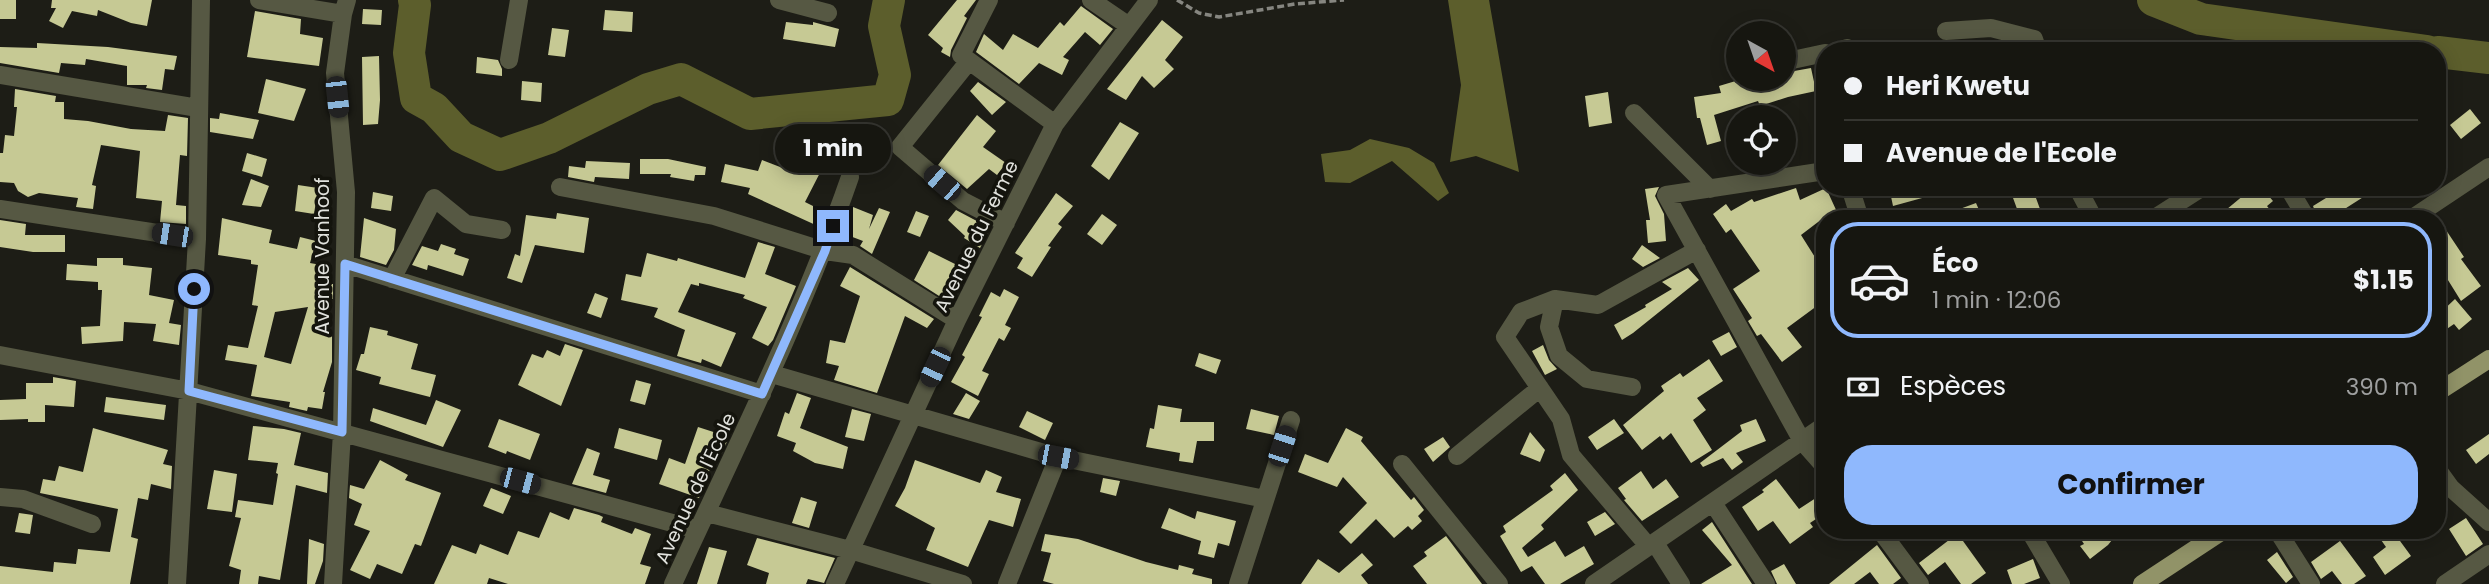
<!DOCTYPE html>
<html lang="fr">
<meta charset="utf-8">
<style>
:root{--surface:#161610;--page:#1f1f19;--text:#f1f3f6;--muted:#9e9f9f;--line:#353530;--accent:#8fb8fd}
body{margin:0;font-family:Poppins,sans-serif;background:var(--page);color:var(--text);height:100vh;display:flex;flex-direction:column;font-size:26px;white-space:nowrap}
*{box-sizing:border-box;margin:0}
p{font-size:23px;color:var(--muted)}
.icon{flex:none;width:38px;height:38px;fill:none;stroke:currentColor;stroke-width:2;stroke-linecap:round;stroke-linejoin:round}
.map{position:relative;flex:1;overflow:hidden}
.side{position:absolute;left:1816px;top:210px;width:630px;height:329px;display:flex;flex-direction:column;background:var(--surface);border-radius:28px;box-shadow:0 4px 18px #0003,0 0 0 2px var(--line)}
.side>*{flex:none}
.hud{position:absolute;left:1816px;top:42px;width:630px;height:154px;border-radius:28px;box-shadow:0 4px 18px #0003,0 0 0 2px var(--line);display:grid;align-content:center;height:154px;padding:0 28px;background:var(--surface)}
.needle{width:46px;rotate:140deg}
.controls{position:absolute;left:1726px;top:21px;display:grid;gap:14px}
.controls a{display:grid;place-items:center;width:70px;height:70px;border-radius:50%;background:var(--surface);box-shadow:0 4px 18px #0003,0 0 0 2px var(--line);font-size:35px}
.end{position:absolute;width:32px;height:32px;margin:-16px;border:9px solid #8fb8fd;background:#111;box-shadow:0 0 0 4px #111}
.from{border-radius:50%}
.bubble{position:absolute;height:49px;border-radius:24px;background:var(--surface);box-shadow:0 4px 18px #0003,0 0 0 2px var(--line);font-size:23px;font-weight:700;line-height:49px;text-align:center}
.car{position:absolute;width:21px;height:42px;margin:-21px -10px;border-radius:9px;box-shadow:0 0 5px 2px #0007;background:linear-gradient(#222 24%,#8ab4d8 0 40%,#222 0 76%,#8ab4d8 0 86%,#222 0)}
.hud b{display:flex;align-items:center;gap:24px;height:66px;font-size:26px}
.hud b+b{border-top:2px solid var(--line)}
.hud i{width:18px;height:18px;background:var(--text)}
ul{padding:12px 0 0;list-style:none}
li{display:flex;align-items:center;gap:21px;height:116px;margin:0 14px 10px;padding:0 14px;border:4px solid transparent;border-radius:28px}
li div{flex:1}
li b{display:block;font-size:26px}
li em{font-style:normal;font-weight:700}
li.on{border-color:var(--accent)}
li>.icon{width:63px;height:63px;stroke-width:1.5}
.pay{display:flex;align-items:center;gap:18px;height:77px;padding:0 28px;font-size:26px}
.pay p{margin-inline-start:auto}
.cta{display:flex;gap:14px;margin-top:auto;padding:14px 28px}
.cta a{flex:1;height:80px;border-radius:28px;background:var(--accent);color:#111;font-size:28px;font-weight:700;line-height:80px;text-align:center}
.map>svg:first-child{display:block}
</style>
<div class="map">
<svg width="2489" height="584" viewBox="0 0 2489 584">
<rect width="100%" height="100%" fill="#1d1d16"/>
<path fill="#5c5e2c" d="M1448 0H1489L1519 172 1476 156 1450 162 1461 85Z
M1370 139 1409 148 1434 163 1449 193 1438 201 1392 161 1350 183 1325 182 1321 154 1350 150Z"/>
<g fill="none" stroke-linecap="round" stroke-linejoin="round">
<path stroke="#5c5e2c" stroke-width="32" d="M414 0 415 5 409 53 416 98 434 108 461 137 500 155 549 138 648 89 681 79 750 114 888 100 895 75 884 26 889 0
M2153 0 2201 19 2427 51
M2438 52 2489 58"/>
</g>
<path fill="#c6c994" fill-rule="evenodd" d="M0 0H16V19H0Z
M52 0H152L147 26 131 23 98 10 97 16 72 11 63 28 49 21 56 8H51Z
M957 0H976L964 16 967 18 951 50 950 57 941 52 943 48 928 35Z
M1081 6 1113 29 1100 45 1085 32 1063 57 1069 60 1062 75 1039 63 1019 84 976 52 984 34 1003 50 1013 34 1038 48 1060 22 1064 26Z
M363 9 382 10 381 25 362 24Z
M605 10 633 12 632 32 603 30Z
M255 11 301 19 300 34 323 38 319 66 247 57Z
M1162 20 1183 37 1165 60 1174 69 1154 88 1142 76 1126 100 1107 89Z
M786 22 813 25V22L839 29 835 47 783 39Z
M552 28 569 30 565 57 548 55Z
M37 43 108 47 177 56 174 70 165 69 162 90 146 88 147 85H127V66L86 59 85 65 61 63 59 73 0 63V47L37 48Z
M379 56 380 100 378 124 363 125 362 57Z
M477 57 498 60 502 69V76L476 73Z
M1811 68 1816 91 1788 97 1760 106 1758 101 1714 115 1721 141 1707 145 1700 118H1697L1694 97 1721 93 1719 86 1739 80 1740 84 1755 79H1783V73Z
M266 79 306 89 294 121 258 113Z
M522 81 542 83 541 102 521 100Z
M978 82 1006 102 992 115 970 91Z
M15 89 56 96 55 102H64V119L88 121 131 129 165 131 168 115 188 118 187 156 180 155 176 205 186 206V224L160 222 162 201 136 198 140 151 101 145 92 185 96 186 93 209 76 207 78 198 39 193 28 197 18 191 14 183 0 182V153H3L5 135 14 136 17 107H14Z
M1608 92 1612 123 1589 127 1585 96Z
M2470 109 2481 123 2461 139 2450 125Z
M220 113 259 120 253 139 210 132V118L219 119Z
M977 115 996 131 983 147 1006 163 997 175 989 169 967 189 938 165Z
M1120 122 1139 133 1109 180 1091 166Z
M805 141 820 146 815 159 825 163 805 202 825 212 820 227 748 194 750 188 721 182 725 164 758 171 762 160 793 172Z
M247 153 267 159 262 177 242 171Z
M640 159H668L706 167 705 175H695L694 181 670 177 671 174H640Z
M586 161 630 163 629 179 595 177 594 182 568 177 569 166 585 168Z
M251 179 269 186 261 207 242 205Z
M298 185 318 188 314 214 295 211Z
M1659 187 1655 196 1664 214 1666 241 1648 243 1646 220H1650L1645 189Z
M1889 187H1943L1944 192 1893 206Z
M2009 187H2032L2040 209 2020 217Z
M2261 187 2273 201 2267 206 2277 219H2215L2250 190 2253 194Z
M2319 187H2379L2343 210 2350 219H2318L2313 206 2326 198Z
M1796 188 1800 200 1826 188 1837 212 1822 219 1801 235 1825 273V300L1787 328 1802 347 1782 362 1761 334 1757 336 1748 321 1752 318 1733 289 1760 271 1731 229 1726 233 1713 214 1726 204 1731 211 1752 199 1754 202Z
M373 192 393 196 391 211 371 208Z
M1056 193 1073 206 1058 224 1062 227 1048 246 1051 247 1032 277 1017 268 1023 258 1015 253Z
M1976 203 1983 219H1938V217Z
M853 207 873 215 869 229 879 208 890 212 872 254 860 246 863 241 842 233Z
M956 210 990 228 980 248 964 238 965 236 948 220Z
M916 211 929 216 920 237 907 232Z
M557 213 589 218 584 253 535 245 522 283 507 278 515 254 520 256 526 215 556 219Z
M1102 214 1117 225 1102 245 1087 234Z
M222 218 272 230 269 243 297 249 300 237 316 241 310 263 332 267 329 284H333V299L328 298 325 332 332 333V362L323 392H325L322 409 308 407 307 411 289 407 290 402 251 396 257 365 225 360 228 345 248 348 258 306 252 305 258 265 251 264V260L218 255ZM308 307 291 364 264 357 275 312Z
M364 218 396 229 394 250 386 265 360 257Z
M2438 218 2464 257 2461 259 2481 286 2461 301 2438 264Z
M0 220 26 224 25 235H65V252H33L0 247Z
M758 242 775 247 765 274 796 286 773 340 768 346 752 338 767 307 743 298 745 295 699 283V286L691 284 678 312 736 333 721 367 702 359 701 363 677 356 685 330 654 317 658 308 621 300 626 274 641 277 647 253 677 261 678 258 745 278Z
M441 244 456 249 454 254 469 259 463 276 428 265 427 270 412 265 422 246 438 251Z
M1642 245 1660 258 1643 267 1632 259Z
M929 251 957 265 946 286 955 290 947 301 914 280Z
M97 258H123V265L152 268 149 295 174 300 169 323 181 325 179 345 153 341 156 324 124 322 123 341 82 344 81 327 100 326 102 290H98V282L66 280 67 264 97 266Z
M850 267 934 319 927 328 905 316 877 393 834 380 839 366 826 363 830 340 845 343 860 296 840 286Z
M1688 268 1699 280 1633 333 1622 340 1614 325 1646 307 1645 305 1672 289 1662 282Z
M1004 289 1019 297 1005 325 1011 328 1004 341 999 338 982 371 989 374 978 396 951 382 965 357 962 355 982 317 979 316 991 292 1000 297Z
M595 293 608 298 601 318 587 313Z
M2455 299 2472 319 2459 330 2454 324 2438 335V315Z
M370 327 388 331 387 335 418 344 411 369 436 375 430 397 379 384 381 377 356 370 361 354H364Z
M1729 332 1737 347 1721 356 1712 341Z
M565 344 583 350 561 406 518 385 532 354 543 358 547 350 560 356Z
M1543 345 1549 360 1557 369 1545 375 1532 351Z
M1199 353 1221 360 1216 374 1195 366Z
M1709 359 1723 381 1697 398 1706 410 1693 420 1712 450 1691 463 1671 433 1663 440 1660 436 1642 450 1623 425 1664 391 1661 386 1680 373 1683 377Z
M53 377 76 381 74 407 45 405V422H28V419L0 420V400L26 399V383H53Z
M636 380 651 384 645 405 630 401Z
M797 393 811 398 800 428 848 447 843 469 815 463 793 451 796 443 777 436 785 412 789 414Z
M966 393 980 401 969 419 953 414Z
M106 397 166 405 164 420 104 412Z
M436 400 461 410 443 447 370 421 373 408 426 425Z
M1158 405 1182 409 1180 422H1214V441H1197L1193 463 1179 461 1180 453 1146 447 1150 428 1154 429Z
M852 409 871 414 864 441 845 437Z
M1251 409 1279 416 1274 435 1246 429Z
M1027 411 1053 423 1045 440 1019 427Z
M499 419 540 434 530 460 507 451 506 454 488 447Z
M1614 419 1624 433 1597 450 1588 437Z
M1756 419 1766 441 1736 453 1743 462 1732 470 1723 458 1703 467 1700 463 1742 431 1740 425Z
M253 426 284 429 301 433 294 465 328 473 327 493 296 485 280 580 259 576 258 584H239L241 570 229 566 241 518 235 517 238 500 273 505 278 474 276 473 278 463 248 460Z
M698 427 729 437 721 455 716 453 699 498 659 484 669 458 685 464Z
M93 428 168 450 163 464 172 466 171 489 151 484 148 500 138 498 131 537 138 539 130 584H0V566L53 572 54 562 76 564 78 549 110 552 118 509 40 493 43 479 55 481 59 466 83 472Z
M619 428 662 440 657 460 614 448Z
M1346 428 1363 437 1361 441 1411 500 1414 497 1424 510 1418 516 1422 521 1412 530 1408 526 1394 538 1376 519 1351 544 1339 532 1367 503 1343 477 1337 487 1298 472 1305 454 1328 463Z
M1530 432 1545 450 1540 462 1520 454Z
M2489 434V454L2476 464 2466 450Z
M1443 437 1450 447 1433 462 1424 449Z
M587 448 600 453 593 475 610 480 606 493 572 484Z
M380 460 408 475 405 480 441 493 421 546 415 544 402 574 377 564 370 579 350 570 370 531 354 525 362 504 349 498 350 485 364 489Z
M915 460 980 483 986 470 1002 477 996 492 1021 499 1013 527 989 520 968 567 926 550 935 528 895 506 905 488Z
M214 470 237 474 232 512 207 509Z
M1641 471 1653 489 1666 479 1679 497 1642 521 1624 500 1626 499 1618 488Z
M1565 473 1578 490 1541 525 1544 529 1522 548 1528 557 1555 541 1565 557 1584 546 1594 564 1560 584H1545L1532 566 1521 572 1500 536 1506 532 1503 526 1553 490 1550 486Z
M1103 478 1120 481 1116 496 1100 492Z
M1776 479 1799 509 1825 492V513L1810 523 1813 527 1790 544 1773 521 1758 531 1742 507 1764 492 1762 490Z
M491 488 511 496 503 514 483 506Z
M801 497 817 502 809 528 792 523Z
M574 508 599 515 603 517 601 522 632 534 635 528 651 534 640 564 651 567 645 584H508L489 578 487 584H434L452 545 476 554 480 544 508 555 518 531 539 538 550 512 569 520Z
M1169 508 1195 519 1197 511 1236 521 1229 546 1218 543 1214 558 1198 554 1201 541 1161 528Z
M1605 512 1615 524 1595 536 1587 522Z
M19 513 33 515 30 534 15 532Z
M2466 518 2483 544 2466 556 2449 529Z
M1712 522 1752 584H1701L1732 565 1702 530Z
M1943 530H1979L1963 541 1986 573 1971 584H1961L1945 562 1928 575 1919 563 1949 540Z
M2075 530H2120L2108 545 2090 559 2080 546 2084 544Z
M2374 530H2392L2411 556 2385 575 2373 557 2386 547Z
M1045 534 1078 539 1146 562 1178 570 1179 565 1194 569 1192 574 1212 579V584H1054L1043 581 1051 553 1041 551Z
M1446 536 1482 584H1427L1413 566 1427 556 1424 552Z
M757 538 835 558 824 583 808 579 806 584H766L769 573 747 565Z
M309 539 324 544 323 561 315 584H307Z
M2340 541 2366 576 2354 584H2342L2332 571 2321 579 2311 562Z
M1877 545 1901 578 1893 584H1879L1870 572 1854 584H1829Z
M709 547 727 551 717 584H697Z
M2277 552 2293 577 2286 583 2267 560Z
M1362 553 1373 565 1361 575 1368 584H1301L1318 559 1339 573Z
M2033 559 2040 578 2024 584H2012L2007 570Z
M1784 564 1796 584H1777L1771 571Z"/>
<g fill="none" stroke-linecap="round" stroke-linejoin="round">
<path stroke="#868680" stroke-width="3.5" stroke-dasharray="7 3.5" stroke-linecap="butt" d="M1177 0 1199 13 1219 17 1295 4 1344 0"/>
<path stroke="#565843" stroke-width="18" d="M259 0 343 14
M779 0 828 13
M989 0 961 55 1055 124
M1091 0 1129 26
M1946 31 1991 28 2034 39 2038 51
M1837 51 1847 48 1848 51
M2256 51 2259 50
M509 60 519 0
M969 61 900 147 963 201 1006 223
M1783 62 1825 53
M0 75 198 108
M1634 113 1710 189
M1825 171 1666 195 1802 441 1825 467
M560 187 714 216 825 251 853 255 957 320
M1850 187 1860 219
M2077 187 2094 219
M2288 187 2307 219
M0 209 197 239
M1998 219 2003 217 2004 219
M2153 219 2203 187
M2411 219 2489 167
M345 264 762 394
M392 279 434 198 466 224 502 230
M1555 299 1549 327 1559 356 1587 379 1632 387
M0 355 189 391 698 530
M772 374 1058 457 1265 499
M1457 456 1540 388
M1402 464 1499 584
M2438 470 2451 488 2489 522
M0 497 23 499 92 524
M1713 503 1766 584
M707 513 850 550 963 584
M1880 530 1920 584
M2029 530 2061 584
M2277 530 2311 584
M1655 543 1681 584
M1649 547 1571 455 1561 419 1505 337 1521 312 1555 299 1598 305 1697 250
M177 584 197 239 201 0
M333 584 342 432 346 192 335 73 343 14 347 0
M673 584C735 449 801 318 850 177
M835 584 957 320 1055 124 1149 0
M1007 584 1058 457
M1238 584 1291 420
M1594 584 1825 425
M2445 584 2489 554"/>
<path stroke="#919368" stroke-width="18" d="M2438 392 2489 359
M2142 584 2224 530"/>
</g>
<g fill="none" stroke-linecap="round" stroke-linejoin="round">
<path stroke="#8fb8fd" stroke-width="9" d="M194 289 189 391 342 432 345 264 762 394 825 251 833 226"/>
</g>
<g text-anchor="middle" stroke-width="7" stroke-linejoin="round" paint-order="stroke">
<g font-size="19" fill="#e1e2dd" stroke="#14140d">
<text transform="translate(976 236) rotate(-64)" y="7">Avenue du Ferme</text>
<text transform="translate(322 256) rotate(-90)" y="7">Avenue Vanhoof</text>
<text transform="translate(695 488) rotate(-65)" y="7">Avenue de l'Ecole</text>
</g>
</g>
</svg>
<div class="controls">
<a><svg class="needle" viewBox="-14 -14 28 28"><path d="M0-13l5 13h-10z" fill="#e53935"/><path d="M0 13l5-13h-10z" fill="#9e9f9f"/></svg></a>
<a><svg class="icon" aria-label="locate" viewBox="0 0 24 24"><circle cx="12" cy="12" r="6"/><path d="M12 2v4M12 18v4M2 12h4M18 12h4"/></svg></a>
</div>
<i class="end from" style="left:194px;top:289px"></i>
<i class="end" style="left:833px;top:226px"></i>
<div class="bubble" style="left:775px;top:124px;width:116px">1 min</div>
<i class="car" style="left:337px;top:97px;rotate:174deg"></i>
<i class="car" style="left:942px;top:183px;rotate:311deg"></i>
<i class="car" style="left:172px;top:235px;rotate:279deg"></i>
<i class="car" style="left:935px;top:367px;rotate:205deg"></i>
<i class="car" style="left:1282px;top:446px;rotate:18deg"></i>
<i class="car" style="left:1058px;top:457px;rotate:101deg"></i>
<i class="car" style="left:520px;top:481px;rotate:105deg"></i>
<div class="hud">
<b><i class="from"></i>Heri Kwetu</b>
<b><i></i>Avenue de l'Ecole</b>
</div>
<section class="side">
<ul>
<li class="on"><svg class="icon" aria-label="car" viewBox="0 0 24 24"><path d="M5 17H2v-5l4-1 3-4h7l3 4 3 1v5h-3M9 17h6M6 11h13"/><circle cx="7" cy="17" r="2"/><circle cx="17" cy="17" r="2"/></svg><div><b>Éco</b><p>1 min · 12:06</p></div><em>$1.15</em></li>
</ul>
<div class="pay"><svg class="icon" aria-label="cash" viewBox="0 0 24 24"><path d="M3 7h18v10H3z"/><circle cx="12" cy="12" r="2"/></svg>Espèces<p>390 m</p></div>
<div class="cta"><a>Confirmer</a></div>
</section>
</div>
